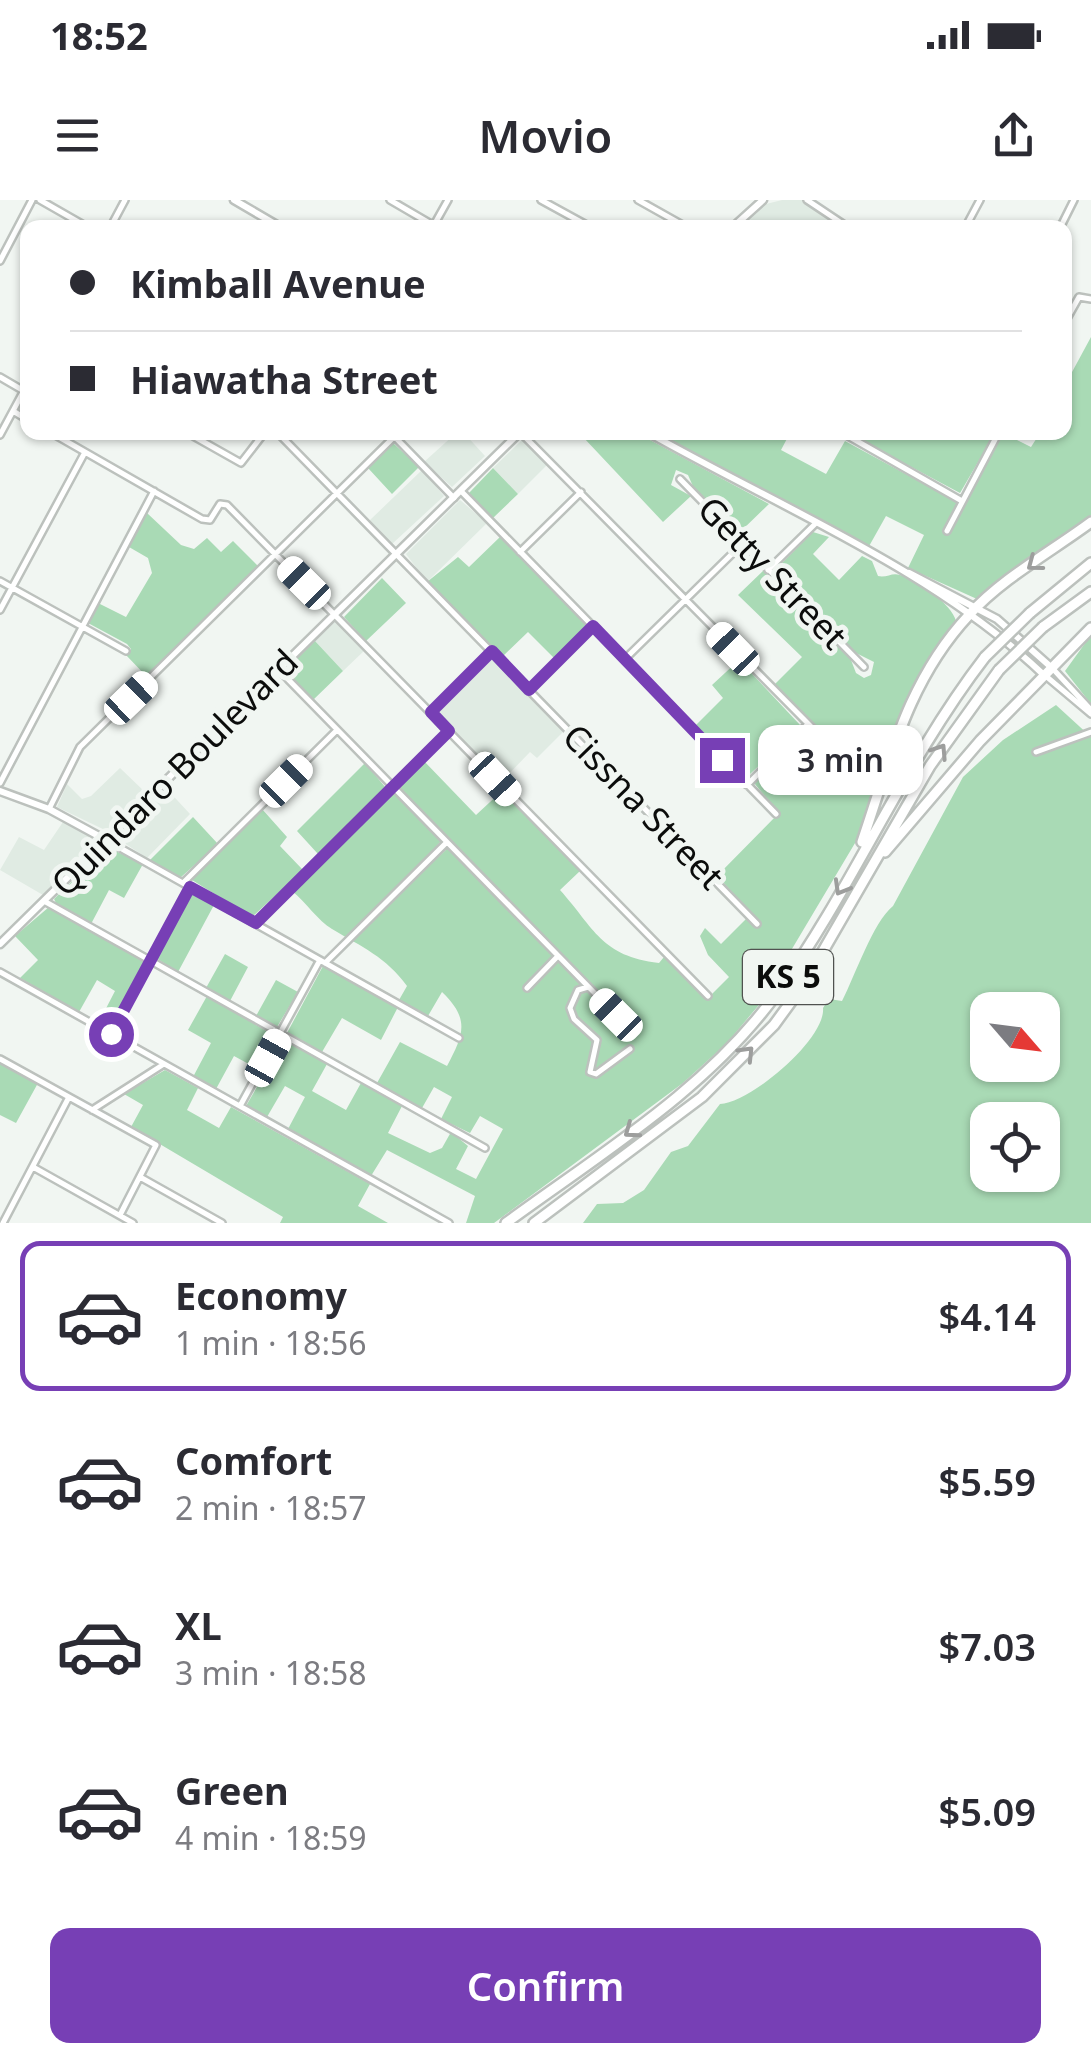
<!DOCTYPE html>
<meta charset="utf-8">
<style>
:root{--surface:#fff;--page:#f7f7f7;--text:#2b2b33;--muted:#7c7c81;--line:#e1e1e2;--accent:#773fb5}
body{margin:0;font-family:"Noto Sans",sans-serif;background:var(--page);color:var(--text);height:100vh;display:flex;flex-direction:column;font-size:38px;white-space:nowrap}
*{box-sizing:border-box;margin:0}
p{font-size:32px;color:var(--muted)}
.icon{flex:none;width:55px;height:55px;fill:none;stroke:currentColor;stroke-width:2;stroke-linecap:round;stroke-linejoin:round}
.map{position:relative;height:1023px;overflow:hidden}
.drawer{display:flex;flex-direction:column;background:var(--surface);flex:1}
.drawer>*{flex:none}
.hud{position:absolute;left:20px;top:20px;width:1052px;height:220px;border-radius:20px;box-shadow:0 2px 8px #0004;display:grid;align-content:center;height:220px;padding:0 50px;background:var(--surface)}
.needle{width:65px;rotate:118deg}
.tools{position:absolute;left:970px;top:792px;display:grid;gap:20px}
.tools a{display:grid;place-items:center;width:90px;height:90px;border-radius:20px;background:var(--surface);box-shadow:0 2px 8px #0004;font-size:50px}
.end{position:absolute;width:45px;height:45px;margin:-22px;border:12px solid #773fb5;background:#fff;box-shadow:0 0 0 5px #fff}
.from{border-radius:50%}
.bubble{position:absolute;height:70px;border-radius:20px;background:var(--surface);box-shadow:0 2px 8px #0004;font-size:32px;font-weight:600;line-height:70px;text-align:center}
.car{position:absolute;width:30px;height:60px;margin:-30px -15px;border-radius:12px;box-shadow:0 0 8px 2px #0007;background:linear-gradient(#fff 24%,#345 0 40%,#fff 0 76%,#345 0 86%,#fff 0)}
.hud b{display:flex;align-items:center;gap:35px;height:95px;font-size:38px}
.hud b+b{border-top:2px solid var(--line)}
.hud i{width:25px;height:25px;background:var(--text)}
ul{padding:18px 0 0;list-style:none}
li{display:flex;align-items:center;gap:30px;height:150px;margin:0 20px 15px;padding:0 30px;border:5px solid transparent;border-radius:20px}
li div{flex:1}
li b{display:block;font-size:38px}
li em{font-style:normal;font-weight:600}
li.on{border-color:var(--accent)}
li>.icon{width:90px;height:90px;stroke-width:1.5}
.primary-button{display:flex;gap:20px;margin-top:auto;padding:20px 50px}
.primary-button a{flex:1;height:115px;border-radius:20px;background:var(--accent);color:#fff;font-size:40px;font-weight:600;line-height:115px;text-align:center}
.status{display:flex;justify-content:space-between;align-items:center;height:70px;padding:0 50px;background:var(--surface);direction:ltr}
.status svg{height:28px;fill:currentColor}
header{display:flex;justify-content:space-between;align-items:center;height:130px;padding:0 50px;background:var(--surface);font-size:45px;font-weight:600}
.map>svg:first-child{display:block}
</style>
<div class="status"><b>18:52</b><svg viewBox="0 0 49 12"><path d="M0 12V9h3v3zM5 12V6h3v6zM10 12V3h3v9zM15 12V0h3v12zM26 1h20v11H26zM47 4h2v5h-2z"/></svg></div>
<header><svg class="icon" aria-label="menu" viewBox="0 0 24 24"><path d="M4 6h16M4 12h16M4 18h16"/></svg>Movio<svg class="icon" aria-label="share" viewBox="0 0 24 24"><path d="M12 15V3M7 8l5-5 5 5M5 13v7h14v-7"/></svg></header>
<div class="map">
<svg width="1091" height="1023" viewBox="0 0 1091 1023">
<rect width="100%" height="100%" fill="#f1f6f2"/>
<path fill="#e0ebe3" d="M782 0H802L836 24 834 28H738L762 5Z
M456 233H464L485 256 452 287 424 262Z
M522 240 548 264 518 294 493 268Z
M422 270 444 296 392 344 369 321Z
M460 300 487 323 427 382 406 354Z
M335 422 365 450 343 471 315 441Z
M492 458 564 531 537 558 530 552 503 580 437 513Z
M120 568 146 593 107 631 57 607 67 584 82 599 91 596Z
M165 587 190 614 147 658 115 637Z
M63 622 92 638 93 644 43 695 0 670 19 637 44 650Z"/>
<path fill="#a9dab5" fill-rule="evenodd" d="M1091 137V315L977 399 908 368 924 335 886 316 868 348 658 233H790L781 250 826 274 845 241 959 303 943 332 948 335 1003 233 1031 247 1040 233 1065 232V185Z
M587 233H637L769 304 738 334 695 291 688 275 676 270 671 285 691 296 663 322 583 237Z
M860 233V232L995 233 960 293 857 238Z
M393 243 419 267 392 294 368 268Z
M493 268 518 294 493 318 469 293Z
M147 313 181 345 194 349 207 338 221 352 233 341 259 367 146 476 126 455 131 449 127 444 88 423 98 403 126 417 152 373 148 358 129 347Z
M813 332 829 337 813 354 839 380 862 356 872 361 878 376C887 378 892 372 900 375 918 381 952 404 956 421L907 497 861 633 758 806 727 843 683 883 494 1023H466L475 996 387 950 371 976 288 929 305 897 285 886 267 917 246 906 284 840 327 864 312 891 346 910 361 883 402 906 388 933 430 953 442 948 451 932 468 946 456 969 476 979 503 929 480 916 470 933 441 919 452 897 434 887 422 908 377 883 400 842 447 866C464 834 470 819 442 792L428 816 399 800 407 786C386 757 362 747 332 729 318 721 306 702 292 691L393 591 442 640 427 657 431 664 453 643 399 587 423 560 476 615 503 590 580 671 560 690C595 729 601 756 659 763L664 757 707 799 729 777 708 755 700 736 705 728 721 744 752 713 717 676 779 613 754 583 786 552 803 569 817 575 836 557 849 570 855 567 774 485 802 457 738 395 764 370 851 460 856 473 864 478 871 475 874 462 854 452 778 374 779 366Z
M501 336 587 424 555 459 528 432 502 457 427 382 458 357 469 367Z
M382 378 406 403 366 441 344 417Z
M1091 435V504L1065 471Z
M315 441 343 471 313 500 285 470Z
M739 460 801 526 748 576 696 525 723 498 712 485Z
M1056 505 1091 537V1023H583L597 1004 623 1003 644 990 671 952 688 946 720 904C750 903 826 839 823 808L829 799 842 801C855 776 873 722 893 706L963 577 1003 540ZM988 810H1042V865H988ZM988 920H1042V975H988Z
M365 563 386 588 318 654 297 631Z
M262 609 287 637 280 646 303 670 252 717 192 680Z
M193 617 218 644 180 678 150 660Z
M107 647 143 664 124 698 109 690 91 724 57 705 54 699Z
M192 694 214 705 178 772 156 758Z
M49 707 144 761 110 826 99 822 115 791 97 780 79 812 20 778 38 760 15 736Z
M225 754 248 767 230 801 206 788Z
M323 766 398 807 381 840 342 818 322 852 287 833Z
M276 780 298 792 277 827 256 816Z
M207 796 275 836 258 869 234 856 216 889 193 877 211 843 188 830Z
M0 863 38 883 16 923 0 915Z
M165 870 198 888 187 910 219 928 231 907 370 984 358 1006 388 1023H280L283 1017 131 927 143 905 124 894Z"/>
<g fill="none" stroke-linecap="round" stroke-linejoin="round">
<g stroke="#bcc1bd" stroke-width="10">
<path id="minor" d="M40 0 89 28
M390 0 438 28
M541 0 592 28
M638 0 688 28
M807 0 849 28
M434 25 448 0
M110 28 125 0
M965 28 980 0
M1060 28 1074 0
M0 61 32 0
M1065 122 1079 97 1091 99
M0 177 24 191
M13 211 28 220
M50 232 202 319 210 320 220 304 227 305 708 796
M186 232 241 263 265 232
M277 232 757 724
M390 232 454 298
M520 232 850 566
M841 232 962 301
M0 235 28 183
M680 279 864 467
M461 291 776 614
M947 331 999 232
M520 352 581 292
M768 370 815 324
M0 381 126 451
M0 410 84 254
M625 459 742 344
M279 470 616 815
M1054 470 1091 510
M1047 477 1091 514
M529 490 593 426
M431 512 492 451
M1036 552 1091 532
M0 583 154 291
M747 585 808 524
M49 609 80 547 399 232
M106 640 459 838
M183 683 337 530
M44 701 485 948
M256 723 449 531
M325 763 447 642
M0 772 449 1023
M588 787 578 790 570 808 574 819 597 840 590 872 596 874 630 849
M527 788 556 758
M111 834 190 687
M0 859 156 945 120 1015
M240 906 320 760
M92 910 164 864
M33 967 133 1023
M140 977 222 1023
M3 1023 69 897"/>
</g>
<g stroke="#bcc1bd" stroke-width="11">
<path id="tertiary" d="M0 591 49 609 106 640"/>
</g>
<g stroke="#bcc1bd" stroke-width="11">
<path id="secondary" d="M234 0 282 28
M732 28 763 0
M647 232C781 308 933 369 1045 476
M909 373 997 419 1052 468
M0 744 520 232"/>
</g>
<g stroke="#bcc1bd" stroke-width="14">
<path id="motorway" d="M1030 413 1091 363
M1043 427 1091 392
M862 642C890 560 908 480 969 415 1001 379 1052 351 1091 322
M885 652 980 541 1091 428
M506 1023C600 954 708 889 777 793 854 686 904 562 985 457
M534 1023 702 897 774 825 804 784 930 566 999 470"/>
</g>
<use href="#minor" stroke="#fff" stroke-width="5"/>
<use href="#tertiary" stroke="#fff" stroke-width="6"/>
<use href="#secondary" stroke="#fff" stroke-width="6"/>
<use href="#motorway" stroke="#fff" stroke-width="9"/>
<g stroke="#bcc1bd" stroke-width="14" stroke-linecap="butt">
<path id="motorway-bridge" d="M985 457 1030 413
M999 470 1043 427"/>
</g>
<use href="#motorway-bridge" stroke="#fff" stroke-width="9"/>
</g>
<defs><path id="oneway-chevron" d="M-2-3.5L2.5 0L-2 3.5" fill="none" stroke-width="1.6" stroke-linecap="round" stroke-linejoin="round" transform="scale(2.5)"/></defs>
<g stroke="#9d9e9d">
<use href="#oneway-chevron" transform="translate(1034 364) rotate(143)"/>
<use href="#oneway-chevron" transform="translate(940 551) rotate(-57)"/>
<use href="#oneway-chevron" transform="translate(841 688) rotate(120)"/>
<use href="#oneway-chevron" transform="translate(747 853) rotate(-46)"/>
<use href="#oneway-chevron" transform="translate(631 931) rotate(144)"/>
</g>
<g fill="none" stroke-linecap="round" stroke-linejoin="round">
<path stroke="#773fb5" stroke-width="12" d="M111 834 190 687 256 723 449 531 431 512 492 451 529 490 593 426 722 560"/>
</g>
<g text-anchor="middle" stroke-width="10" stroke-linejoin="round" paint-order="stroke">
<rect fill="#f1f6f2" stroke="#505250" stroke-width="2.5" x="743" y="750" width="90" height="54" rx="8"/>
<g font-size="32" font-weight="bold" fill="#0b0c0b">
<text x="788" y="788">KS 5</text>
</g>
<g font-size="35" fill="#0b0c0b" stroke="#f1f6f2">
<text transform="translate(772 373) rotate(46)" y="12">Getty Street</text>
<text transform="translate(175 573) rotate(-45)" y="12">Quindaro Boulevard</text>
<text transform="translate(643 607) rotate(46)" y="12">Cissna Street</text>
</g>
</g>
</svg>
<div class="tools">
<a><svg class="needle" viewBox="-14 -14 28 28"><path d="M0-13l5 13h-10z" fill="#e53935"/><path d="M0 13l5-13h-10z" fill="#7c7c81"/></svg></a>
<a><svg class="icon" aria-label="locate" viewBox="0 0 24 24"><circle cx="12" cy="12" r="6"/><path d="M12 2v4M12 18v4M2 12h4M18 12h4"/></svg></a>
</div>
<i class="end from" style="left:111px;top:834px"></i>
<i class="end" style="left:722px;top:560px"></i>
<div class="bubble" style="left:758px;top:525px;width:165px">3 min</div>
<i class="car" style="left:304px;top:383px;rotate:315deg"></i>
<i class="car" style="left:733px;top:449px;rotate:316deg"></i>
<i class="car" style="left:131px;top:498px;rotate:46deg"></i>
<i class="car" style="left:495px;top:579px;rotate:137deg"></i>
<i class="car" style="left:286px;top:581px;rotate:45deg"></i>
<i class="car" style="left:616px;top:815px;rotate:315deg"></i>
<i class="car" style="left:268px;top:858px;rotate:29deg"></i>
<div class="hud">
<b><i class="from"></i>Kimball Avenue</b>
<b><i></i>Hiawatha Street</b>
</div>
</div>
<section class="drawer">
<ul>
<li class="on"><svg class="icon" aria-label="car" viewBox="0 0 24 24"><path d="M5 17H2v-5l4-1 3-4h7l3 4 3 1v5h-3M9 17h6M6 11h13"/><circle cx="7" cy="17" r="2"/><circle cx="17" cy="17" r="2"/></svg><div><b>Economy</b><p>1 min · 18:56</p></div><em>$4.14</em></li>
<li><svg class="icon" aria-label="car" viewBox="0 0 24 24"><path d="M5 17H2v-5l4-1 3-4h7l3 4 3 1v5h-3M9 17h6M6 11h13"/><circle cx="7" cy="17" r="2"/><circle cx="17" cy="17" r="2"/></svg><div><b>Comfort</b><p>2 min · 18:57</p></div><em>$5.59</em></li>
<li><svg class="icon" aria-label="car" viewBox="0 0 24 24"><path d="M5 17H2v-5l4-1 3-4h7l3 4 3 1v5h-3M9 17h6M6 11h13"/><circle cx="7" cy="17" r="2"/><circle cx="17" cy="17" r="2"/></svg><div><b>XL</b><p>3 min · 18:58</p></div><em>$7.03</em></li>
<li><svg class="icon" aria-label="car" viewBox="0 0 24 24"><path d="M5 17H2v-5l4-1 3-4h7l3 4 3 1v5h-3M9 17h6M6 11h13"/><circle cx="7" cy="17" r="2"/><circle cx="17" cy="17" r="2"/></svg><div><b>Green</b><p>4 min · 18:59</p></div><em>$5.09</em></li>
</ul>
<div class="primary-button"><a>Confirm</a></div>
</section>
